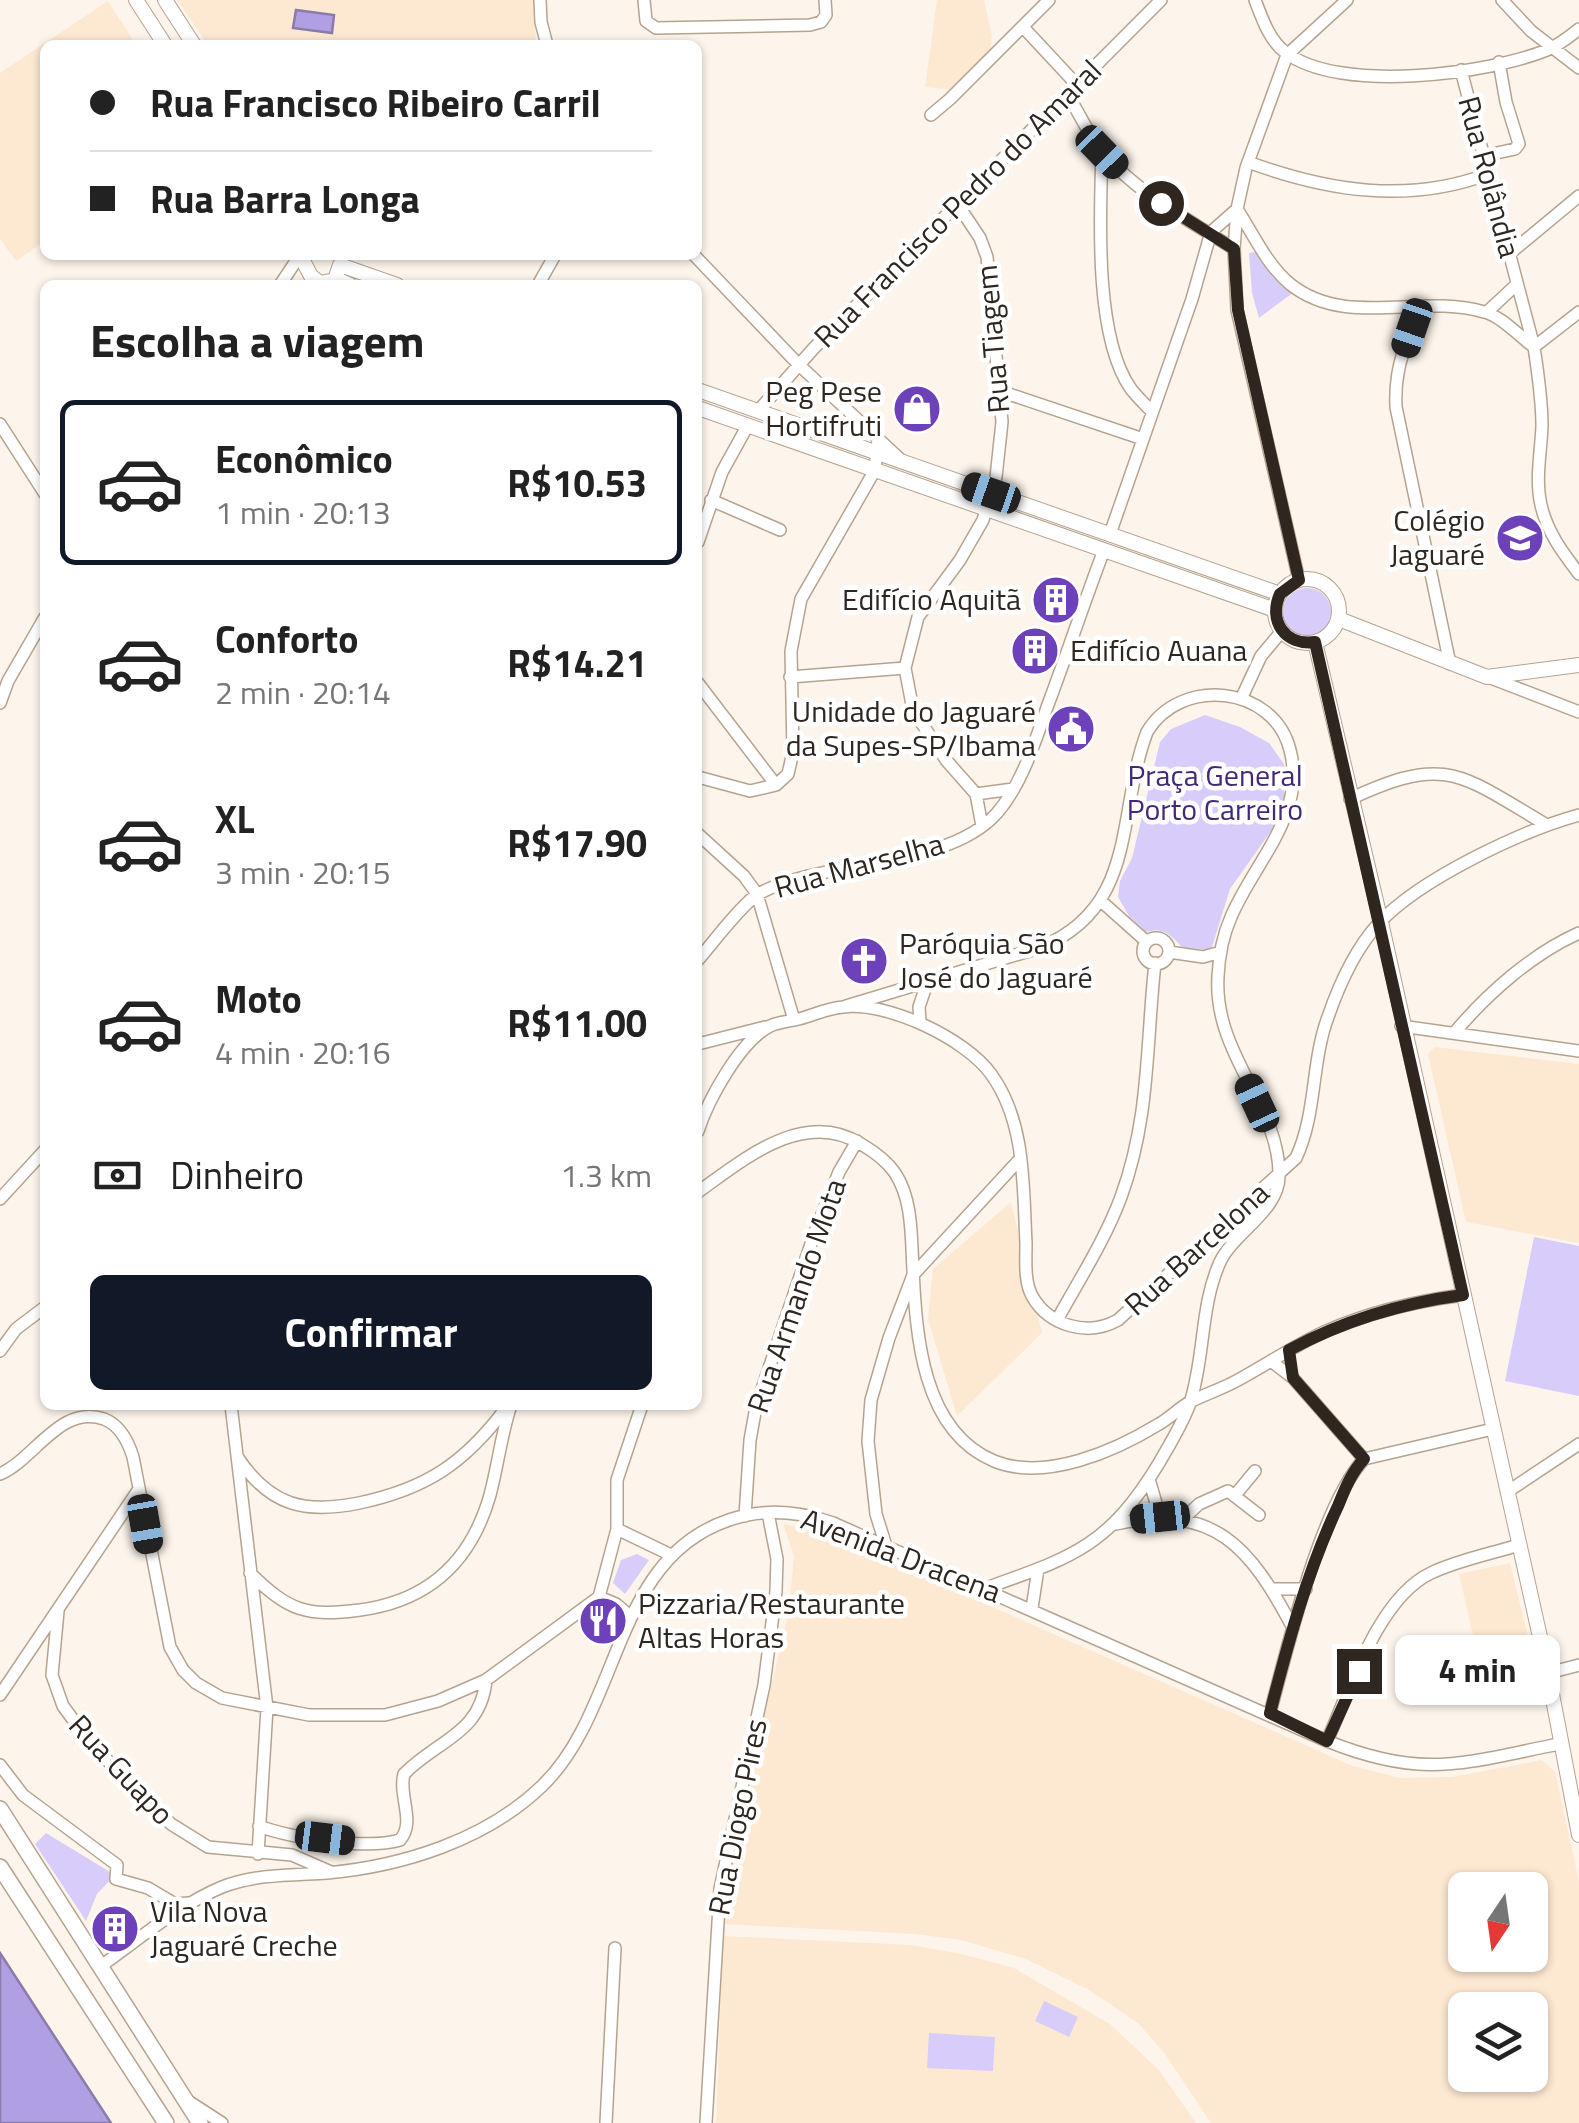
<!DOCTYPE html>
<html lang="pt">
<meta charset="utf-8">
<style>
:root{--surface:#fff;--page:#f2f2f2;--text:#222;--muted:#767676;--line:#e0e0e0;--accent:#111827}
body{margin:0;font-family:"Titillium Web",sans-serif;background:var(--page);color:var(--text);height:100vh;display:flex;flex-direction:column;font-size:38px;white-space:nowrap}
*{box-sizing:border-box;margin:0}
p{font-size:32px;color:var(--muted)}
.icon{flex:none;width:55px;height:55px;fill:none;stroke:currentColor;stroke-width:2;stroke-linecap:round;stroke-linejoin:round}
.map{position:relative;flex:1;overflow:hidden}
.details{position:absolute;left:40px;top:280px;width:662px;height:1130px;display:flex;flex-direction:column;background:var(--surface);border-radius:15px;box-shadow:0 2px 8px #0004}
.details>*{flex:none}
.top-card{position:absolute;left:40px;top:40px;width:662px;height:220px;border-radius:15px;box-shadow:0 2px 8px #0004;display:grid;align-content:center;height:220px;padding:0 50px;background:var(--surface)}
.needle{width:65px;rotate:193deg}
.controls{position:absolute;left:1448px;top:1872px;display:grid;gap:20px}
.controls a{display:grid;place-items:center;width:100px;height:100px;border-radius:15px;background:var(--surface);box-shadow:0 2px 8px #0004;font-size:50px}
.end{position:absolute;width:45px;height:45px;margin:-22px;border:12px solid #2e261f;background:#fff;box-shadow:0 0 0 5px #fff}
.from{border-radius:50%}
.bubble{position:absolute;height:70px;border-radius:15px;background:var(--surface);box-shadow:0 2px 8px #0004;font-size:32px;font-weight:700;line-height:70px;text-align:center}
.car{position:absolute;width:30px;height:60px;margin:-30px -15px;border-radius:12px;box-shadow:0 0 8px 2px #0007;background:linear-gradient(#222 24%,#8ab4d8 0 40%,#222 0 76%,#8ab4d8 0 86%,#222 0)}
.top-card b{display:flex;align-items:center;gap:35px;height:95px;font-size:38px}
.top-card b+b{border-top:2px solid var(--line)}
.top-card i{width:25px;height:25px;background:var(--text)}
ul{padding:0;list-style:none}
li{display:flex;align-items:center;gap:30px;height:165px;margin:0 20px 15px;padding:0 30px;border:5px solid transparent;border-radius:15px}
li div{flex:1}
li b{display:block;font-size:38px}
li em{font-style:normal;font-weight:700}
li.on{border-color:var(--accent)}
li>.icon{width:90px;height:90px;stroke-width:1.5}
h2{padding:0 50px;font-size:45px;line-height:120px}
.pay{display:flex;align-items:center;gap:25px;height:110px;padding:0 50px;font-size:38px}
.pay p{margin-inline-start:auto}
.action{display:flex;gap:20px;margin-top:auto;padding:20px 50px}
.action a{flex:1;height:115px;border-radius:15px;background:var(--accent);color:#fff;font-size:40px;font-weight:700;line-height:115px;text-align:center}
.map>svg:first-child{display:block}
</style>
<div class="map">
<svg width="1579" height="2123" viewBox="0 0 1579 2123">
<rect width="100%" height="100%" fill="#fdf5ec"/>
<path fill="#fde8d2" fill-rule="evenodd" d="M177 0H534L536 45H208Z
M937 0H984L992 36 990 55 954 90 925 87Z
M108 1 136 45H45V241L16 261 0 239V73Z
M1435 1047 1579 1064V1243L1466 1222 1428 1054Z
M1011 1202 1042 1333 957 1416 928 1319 933 1269Z
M783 1524 811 1528 845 1542 1353 1766 1400 1778 1452 1777 1542 1760 1555 1772 1579 1881V2123H1211L1165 2054 1139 2024 1089 1990 1026 1959 961 1940 914 1934 723 1924 722 1899 789 1610 794 1556ZM1465 1890H1530V1955H1465ZM1465 2010H1530V2075H1465Z
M1510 1563 1531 1649 1479 1661 1459 1574Z
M723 1936 911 1945 962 1954 1014 1968 1110 2024 1159 2070 1196 2123H716Z"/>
<path fill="#d8cdfa" d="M1255 252 1294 292 1259 318 1252 293 1249 253Z
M1283 612a24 24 0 1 1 48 0a24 24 0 1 1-48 0Z
M1205 715 1240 727 1269 743 1284 764V796L1274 827 1230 889 1211 950 1183 948C1171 935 1164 927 1146 932L1129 916 1118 897 1120 881 1132 858 1160 742 1171 729Z
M1534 1237 1579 1246V1396L1505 1381Z
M637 1554 649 1560 625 1594 613 1583 621 1560Z
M46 1833 115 1875 97 1894 86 1921 35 1844Z
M1044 2001 1078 2017 1069 2037 1035 2021Z
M929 2033 995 2037 993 2071 927 2068Z"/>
<path fill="#b19fe3" stroke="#8a7ba8" stroke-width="2.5" d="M296 10 334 15 332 33 293 28Z
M0 1953 111 2123H0Z"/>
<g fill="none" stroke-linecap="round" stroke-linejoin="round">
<g stroke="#b6a38f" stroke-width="14">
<path id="minor" d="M540 0 541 22 547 45
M644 0 646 21 656 28 810 25 821 22 826 15 825 0
M1255 0C1262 18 1269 40 1285 52 1339 94 1488 74 1547 50 1559 45 1569 37 1579 29
M1502 0 1531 31 1579 68
M1023 27 1077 85
M1461 70 1534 347 1579 312
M1068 95C1080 115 1090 138 1106 156 1141 196 1190 220 1234 249
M931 115 950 99 1049 0
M1102 152C1100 216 1094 337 1131 389 1137 397 1146 405 1152 412
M1483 156 1515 149 1519 144 1506 102 1499 62
M1248 162C1327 191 1408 204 1488 174
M958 205 980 238 987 257 1002 422 996 477 983 520 960 560 918 617 905 668 913 710 946 760 976 794 982 826
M1211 232 1237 209C1253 234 1267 265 1290 284 1346 329 1420 293 1484 312 1501 316 1519 336 1534 347 1538 373 1542 399 1542 426 1541 452 1535 479 1541 505 1547 532 1563 553 1579 574
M1509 254 1579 196
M694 255 799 365 901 460
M280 285 300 255
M538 285 555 255
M1426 306C1405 337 1394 369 1396 407L1450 664
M1487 312 1517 284
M1000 391 1143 439
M758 411 814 348 1161 0
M0 424 45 494
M711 500 780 530
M1110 534 1192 299 1211 232
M698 542 722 472 748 425
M1299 580 1237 310 1234 249 1237 209 1246 168 1287 55 1347 0
M790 677 905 668
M1491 678 1579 712
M698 683 776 785
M1241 699 1261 656 1282 631
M0 703 8 681 45 617
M698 777 750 791 776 785 788 774 793 752 791 651 801 599 875 470 878 439
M976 794 1013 789
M1350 799C1446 754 1460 774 1545 824
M698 834 744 876 757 894 794 1020
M1101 901 1147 942
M1143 951a13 13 0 1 1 26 0a13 13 0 1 1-26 0Z
M1169 952 1203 957 1221 952
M698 960C712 944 744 901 760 893 827 858 948 869 997 813 1023 783 1036 738 1049 702 1068 651 1085 600 1104 550
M846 1006 1039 948C1139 908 1116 814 1147 732 1180 676 1274 685 1290 750 1307 815 1254 862 1231 917 1223 935 1219 956 1218 976 1213 1055 1280 1105 1279 1176 1279 1211 1234 1232 1220 1262 1200 1306 1205 1357 1190 1403 1183 1423 1170 1444 1159 1463 1109 1546 1073 1557 986 1588
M920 1021 919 1007 927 983
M1401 1026 1579 1051
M1455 1032C1488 993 1532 954 1579 933
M698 1044 765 1027
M698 1131C708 1100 740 1041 770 1026 778 1022 790 1021 799 1019 814 1015 828 1008 843 1007 887 1001 966 1039 991 1074 1026 1122 1023 1187 1026 1243 1026 1260 1024 1281 1032 1296 1049 1326 1088 1337 1118 1320L1296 1158C1317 1113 1311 1062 1328 1017 1339 985 1356 948 1379 923 1420 879 1521 831 1579 815
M698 1192C743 1160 803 1108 861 1144 873 1151 887 1161 895 1173 913 1200 911 1238 913 1269 916 1335 922 1431 994 1461 1045 1482 1115 1451 1159 1424 1170 1418 1179 1408 1190 1402 1205 1394 1222 1389 1238 1380 1267 1364 1294 1346 1324 1332 1367 1313 1417 1301 1463 1295
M0 1199 45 1150
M1057 1320C1079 1280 1105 1240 1121 1197 1150 1118 1146 1045 1155 963
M0 1351 16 1329 45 1307
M1271 1361 1293 1378 1364 1459
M231 1405 267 1708 258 1854
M238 1458C270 1506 305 1514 359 1503 426 1489 465 1463 506 1408
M0 1474C35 1459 60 1404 104 1419 120 1425 128 1441 133 1457L170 1647 183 1670 196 1683 222 1698 309 1715H385L438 1701 486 1680 599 1597
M1149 1479 1160 1517
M1507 1492 1579 1444
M1236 1494 1255 1471
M745 1516 750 1440 756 1407 815 1232 839 1172 857 1141
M1183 1519 1199 1504 1228 1491 1259 1515
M1116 1524C1215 1503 1250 1547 1293 1628
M617 1529V1480L642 1405
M886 1546 876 1514 868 1441 871 1400 889 1338 913 1275 1020 1159
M250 1573C289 1611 306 1617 360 1610 428 1601 471 1562 490 1495 498 1465 501 1435 511 1405
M1273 1589H1306
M599 1597 617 1529 671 1555
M599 1597 616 1604 631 1617
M1032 1608 1038 1569
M58 1611 52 1675 63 1706 91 1744 171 1824 208 1847 292 1855 331 1872
M1548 1673 1579 1665
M0 1695 139 1489
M1270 1713C1288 1646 1320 1508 1364 1459L1493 1429
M1327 1741C1350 1690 1378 1598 1431 1573 1458 1560 1490 1554 1519 1545
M0 1765 23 1795 117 1865 116 1879 148 1888 175 1904 189 1903
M259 1826C291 1838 367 1850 400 1840 416 1822 398 1796 404 1774 437 1740 481 1734 486 1680
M101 1966C139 1939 179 1905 222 1887 255 1874 293 1875 327 1873 403 1866 486 1840 542 1786 622 1709 612 1559 729 1520 764 1508 799 1511 833 1523L1327 1741C1424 1780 1462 1763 1559 1744
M188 2101 222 2123
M606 2123 615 1948
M706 2123 720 1889 764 1685 776 1591 777 1559 768 1513"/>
</g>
<g stroke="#b6a38f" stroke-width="16">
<path id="major" d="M136 0 165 45
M165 0 194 45
M300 255 311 276 320 283 335 280 340 265
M340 265 397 285
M336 279 350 285
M698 390 1280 594
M698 408 1275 610
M1275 611a32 32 0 1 1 64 0a32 32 0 1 1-64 0Z
M1339 619 1487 677 1579 665
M1315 642 1381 922 1548 1673 1579 1835"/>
</g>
<g stroke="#b6a38f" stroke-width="18">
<path id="highway" d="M0 1809 200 2123
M0 1867 166 2123"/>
</g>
<use href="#minor" stroke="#fff" stroke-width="11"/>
<use href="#major" stroke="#fff" stroke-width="14"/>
<use href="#highway" stroke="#fff" stroke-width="15"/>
</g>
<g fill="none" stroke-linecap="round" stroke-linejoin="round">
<path stroke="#2e261f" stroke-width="12" d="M1161 203 1234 249 1238 310 1299 580 1280 594C1268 621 1285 646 1315 642L1463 1295C1402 1303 1343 1321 1289 1350L1293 1378 1364 1459C1351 1473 1345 1489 1338 1506 1307 1572 1288 1643 1270 1713L1327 1741 1359 1671"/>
</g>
<defs>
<g id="shop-disc" transform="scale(2.5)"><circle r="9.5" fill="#6d41b9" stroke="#fff"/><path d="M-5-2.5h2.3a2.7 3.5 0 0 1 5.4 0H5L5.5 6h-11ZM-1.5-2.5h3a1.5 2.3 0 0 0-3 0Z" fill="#fff"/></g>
<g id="school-disc" transform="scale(2.5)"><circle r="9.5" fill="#6d41b9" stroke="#fff"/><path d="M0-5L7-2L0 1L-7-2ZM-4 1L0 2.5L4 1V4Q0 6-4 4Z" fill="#fff"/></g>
<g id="building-disc" transform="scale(2.5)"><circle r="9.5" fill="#6d41b9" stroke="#fff"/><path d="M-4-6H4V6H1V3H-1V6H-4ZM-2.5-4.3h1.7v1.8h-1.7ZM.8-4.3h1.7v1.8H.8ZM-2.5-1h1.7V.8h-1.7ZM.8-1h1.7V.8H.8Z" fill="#fff"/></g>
<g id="civic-disc" transform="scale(2.5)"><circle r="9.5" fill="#6d41b9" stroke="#fff"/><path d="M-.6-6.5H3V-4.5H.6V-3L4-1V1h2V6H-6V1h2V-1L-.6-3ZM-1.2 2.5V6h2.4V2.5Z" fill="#fff"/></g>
<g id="church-disc" transform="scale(2.5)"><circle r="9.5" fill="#6d41b9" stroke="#fff"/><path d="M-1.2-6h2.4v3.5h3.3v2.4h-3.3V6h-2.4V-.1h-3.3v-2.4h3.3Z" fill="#fff"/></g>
<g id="restaurant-disc" transform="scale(2.5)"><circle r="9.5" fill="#6d41b9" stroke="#fff"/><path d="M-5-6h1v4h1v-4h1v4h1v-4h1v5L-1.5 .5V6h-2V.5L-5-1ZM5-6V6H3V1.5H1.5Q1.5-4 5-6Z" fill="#fff"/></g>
</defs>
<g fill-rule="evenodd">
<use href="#shop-disc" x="917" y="409"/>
<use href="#school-disc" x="1520" y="538"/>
<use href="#building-disc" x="1056" y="600"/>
<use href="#building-disc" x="1035" y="651"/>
<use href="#civic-disc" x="1071" y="729"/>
<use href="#church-disc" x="864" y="961"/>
<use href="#restaurant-disc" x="603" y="1621"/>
<use href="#building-disc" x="115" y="1929"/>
</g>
<g text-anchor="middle" stroke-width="9" stroke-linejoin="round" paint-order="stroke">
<g font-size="30" fill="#2e261f" stroke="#fff">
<text transform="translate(1489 177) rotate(75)" y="10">Rua Rolândia</text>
<text transform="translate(958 204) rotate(-45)" y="10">Rua Francisco Pedro do Amaral</text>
<text transform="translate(993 339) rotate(-95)" y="10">Rua Tiagem</text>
<text transform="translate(859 866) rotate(-15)" y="10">Rua Marselha</text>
<text transform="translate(1197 1249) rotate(-42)" y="10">Rua Barcelona</text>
<text transform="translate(797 1296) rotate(-71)" y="10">Rua Armando Mota</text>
<text transform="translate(901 1556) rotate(21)" y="10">Avenida Dracena</text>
<text transform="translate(121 1770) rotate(47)" y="10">Rua Guapo</text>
<text transform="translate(738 1817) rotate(-79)" y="10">Rua Diogo Pires</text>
</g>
<g font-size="30" fill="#2e261f" stroke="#fff" text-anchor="end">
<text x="882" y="402">Peg Pese<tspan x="882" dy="34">Hortifruti</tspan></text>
<text x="1485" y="531">Colégio<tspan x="1485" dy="34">Jaguaré</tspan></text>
<text x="1021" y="610">Edifício Aquitã</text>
<text x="1070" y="661" text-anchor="start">Edifício Auana</text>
<text x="1036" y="722">Unidade do Jaguaré<tspan x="1036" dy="34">da Supes-SP/Ibama</tspan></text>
<text x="899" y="954" text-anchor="start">Paróquia São<tspan x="899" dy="34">José do Jaguaré</tspan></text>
<text x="638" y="1614" text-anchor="start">Pizzaria/Restaurante<tspan x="638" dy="34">Altas Horas</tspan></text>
<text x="150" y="1922" text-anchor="start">Vila Nova<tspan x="150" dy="34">Jaguaré Creche</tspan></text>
</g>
<g font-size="30" fill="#442776" stroke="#fff">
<text x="1215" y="786">Praça General<tspan x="1215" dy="34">Porto Carreiro</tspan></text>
</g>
</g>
</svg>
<div class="controls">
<a><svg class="needle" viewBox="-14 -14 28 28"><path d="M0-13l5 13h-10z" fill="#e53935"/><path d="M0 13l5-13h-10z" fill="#767676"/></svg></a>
<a><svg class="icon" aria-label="layers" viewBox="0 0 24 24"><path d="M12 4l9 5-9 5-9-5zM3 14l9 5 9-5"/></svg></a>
</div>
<i class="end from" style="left:1161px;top:203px"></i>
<i class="end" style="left:1359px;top:1671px"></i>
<div class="bubble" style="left:1395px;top:1635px;width:165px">4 min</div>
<i class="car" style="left:1102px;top:152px;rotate:136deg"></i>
<i class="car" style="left:1412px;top:328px;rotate:199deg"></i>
<i class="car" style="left:991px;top:493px;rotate:289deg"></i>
<i class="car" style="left:1257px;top:1103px;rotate:335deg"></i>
<i class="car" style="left:1160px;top:1517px;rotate:264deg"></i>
<i class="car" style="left:145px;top:1524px;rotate:170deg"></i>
<i class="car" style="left:325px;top:1838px;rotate:97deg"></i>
<div class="top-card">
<b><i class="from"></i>Rua Francisco Ribeiro Carril</b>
<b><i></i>Rua Barra Longa</b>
</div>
<section class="details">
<h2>Escolha a viagem</h2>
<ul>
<li class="on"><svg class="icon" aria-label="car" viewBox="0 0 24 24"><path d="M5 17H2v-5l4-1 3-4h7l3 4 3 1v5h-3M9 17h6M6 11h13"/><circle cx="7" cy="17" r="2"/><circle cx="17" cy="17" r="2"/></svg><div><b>Econômico</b><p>1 min · 20:13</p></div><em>R$10.53</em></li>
<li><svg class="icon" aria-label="car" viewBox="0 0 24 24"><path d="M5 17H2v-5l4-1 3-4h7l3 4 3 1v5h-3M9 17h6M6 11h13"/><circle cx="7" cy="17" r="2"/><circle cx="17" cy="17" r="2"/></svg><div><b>Conforto</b><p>2 min · 20:14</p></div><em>R$14.21</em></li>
<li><svg class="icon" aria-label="car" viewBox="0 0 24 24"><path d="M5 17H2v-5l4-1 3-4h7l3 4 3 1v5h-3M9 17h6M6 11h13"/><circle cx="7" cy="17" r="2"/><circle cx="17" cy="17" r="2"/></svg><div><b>XL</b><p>3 min · 20:15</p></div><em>R$17.90</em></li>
<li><svg class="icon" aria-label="car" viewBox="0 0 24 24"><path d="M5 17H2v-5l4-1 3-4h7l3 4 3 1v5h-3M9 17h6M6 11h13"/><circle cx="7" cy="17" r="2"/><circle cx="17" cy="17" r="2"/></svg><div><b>Moto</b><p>4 min · 20:16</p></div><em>R$11.00</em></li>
</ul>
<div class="pay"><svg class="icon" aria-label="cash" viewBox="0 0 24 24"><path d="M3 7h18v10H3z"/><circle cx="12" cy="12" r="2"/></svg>Dinheiro<p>1.3 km</p></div>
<div class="action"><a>Confirmar</a></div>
</section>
</div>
